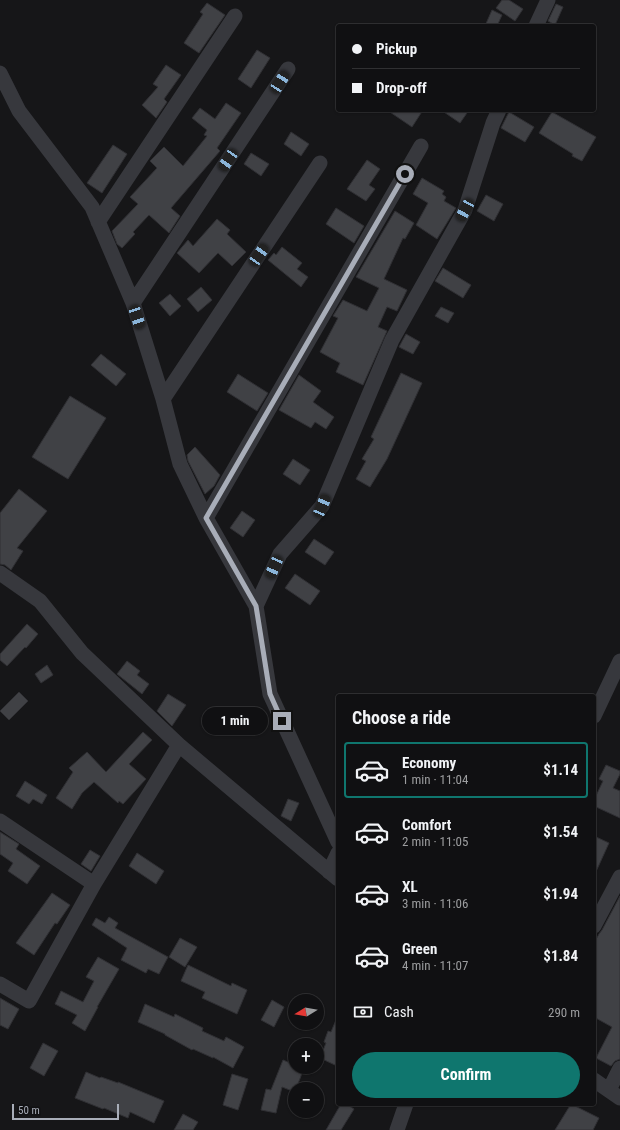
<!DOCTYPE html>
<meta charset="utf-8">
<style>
:root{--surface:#101012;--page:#1e1e20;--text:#f1f3f6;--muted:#9c9d9f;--line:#303032;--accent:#0f766e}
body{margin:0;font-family:"Roboto Condensed",sans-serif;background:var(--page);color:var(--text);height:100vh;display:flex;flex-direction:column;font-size:15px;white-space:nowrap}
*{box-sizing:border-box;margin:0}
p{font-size:13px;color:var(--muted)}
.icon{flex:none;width:22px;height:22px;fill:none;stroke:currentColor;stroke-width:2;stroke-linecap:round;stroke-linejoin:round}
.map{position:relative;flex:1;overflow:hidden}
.sheet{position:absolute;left:336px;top:694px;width:260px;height:412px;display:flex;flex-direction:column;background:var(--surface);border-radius:4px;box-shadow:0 1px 3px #0004,0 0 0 1px var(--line)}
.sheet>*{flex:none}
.guide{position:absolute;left:336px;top:24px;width:260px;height:88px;border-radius:4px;box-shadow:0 1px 3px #0004,0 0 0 1px var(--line);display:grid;align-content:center;height:88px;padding:0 16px;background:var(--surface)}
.needle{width:26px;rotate:259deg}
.controls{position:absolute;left:288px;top:994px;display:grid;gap:8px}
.controls a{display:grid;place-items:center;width:36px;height:36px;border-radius:50%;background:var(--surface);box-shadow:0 1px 3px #0004,0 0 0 1px var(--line);font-size:20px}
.scale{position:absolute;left:12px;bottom:10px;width:107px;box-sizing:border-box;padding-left:4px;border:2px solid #a8adb8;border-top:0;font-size:11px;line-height:14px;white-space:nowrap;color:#a8adb8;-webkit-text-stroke:3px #111113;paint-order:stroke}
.end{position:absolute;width:18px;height:18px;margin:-9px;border:5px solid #a8adb8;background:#111;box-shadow:0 0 0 2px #111}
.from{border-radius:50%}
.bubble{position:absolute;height:28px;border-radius:14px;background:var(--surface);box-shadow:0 1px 3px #0004,0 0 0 1px var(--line);font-size:13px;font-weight:700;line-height:28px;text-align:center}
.car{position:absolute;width:12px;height:24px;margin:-12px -6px;border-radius:5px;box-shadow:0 0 3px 1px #0007;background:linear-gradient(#222 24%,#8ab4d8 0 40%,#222 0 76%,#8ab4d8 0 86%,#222 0)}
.guide b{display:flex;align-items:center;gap:14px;height:38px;font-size:15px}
.guide b+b{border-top:1px solid var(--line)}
.guide i{width:10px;height:10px;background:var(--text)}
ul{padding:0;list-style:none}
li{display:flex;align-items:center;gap:12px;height:56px;margin:0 8px 6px;padding:0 8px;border:2px solid transparent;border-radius:4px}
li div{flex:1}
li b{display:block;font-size:15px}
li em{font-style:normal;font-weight:700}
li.selected{border-color:var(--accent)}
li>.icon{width:36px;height:36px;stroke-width:1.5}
h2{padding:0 16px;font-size:18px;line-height:48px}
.pay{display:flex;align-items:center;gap:10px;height:44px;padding:0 16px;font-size:15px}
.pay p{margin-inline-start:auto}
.button{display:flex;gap:8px;margin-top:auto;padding:8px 16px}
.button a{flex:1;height:46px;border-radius:24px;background:var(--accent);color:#fff;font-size:16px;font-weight:700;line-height:46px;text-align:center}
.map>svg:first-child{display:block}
</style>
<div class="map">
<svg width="620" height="1130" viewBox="0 0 620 1130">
<rect width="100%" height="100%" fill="#161618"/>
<path fill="#404145" stroke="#303034" d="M502 0H509L523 9 515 21 496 8Z
M207 3 225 15 199 53 184 43 203 14 200 12Z
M556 4 563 7 555 25 548 21Z
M492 10 502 15 497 26H485Z
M257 50 270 58 251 88 238 79Z
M166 65 181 75 164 99 167 102 156 118 142 105 158 87 153 84Z
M226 103 241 113 217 148 220 151 171 208 180 216 169 233 149 215 133 232 135 234 122 248 117 244 112 231 138 204 130 197 157 168 150 161 164 147 183 166 207 136 204 135 207 130 192 118 200 108 215 119Z
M387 110H423L412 127Z
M441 110H469L460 123Z
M509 112 534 127 525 142 501 128Z
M552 112 596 137 582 161 572 156 573 154 539 133Z
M291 132 309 144 301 156 284 144Z
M113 145 127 154 102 193 87 183Z
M251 153 269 164 261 176 244 164Z
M367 160 380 169 369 185 375 189 366 201 347 189Z
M422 178 444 191 442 194 446 197 444 201 456 208 437 239 416 225 428 203 413 194Z
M486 195 503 204 494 221 477 211Z
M336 208 364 226 354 243 326 224Z
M395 211 414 223 405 239 403 238 384 279 407 290 397 311 387 307 378 327 387 331 363 385 336 372 340 363 320 352 338 318 333 316 343 300 367 311 379 288 356 277Z
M217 219 230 230 227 234 246 252 232 266 218 253 199 273 177 253 188 240 193 246Z
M282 247 302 263 297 269 308 277 301 287 268 260 274 253 276 255Z
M443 268 471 285 463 298 435 281Z
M201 287 212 300 198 312 187 299Z
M170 294 181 306 170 316 159 303Z
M441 307 454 313 448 323 435 316Z
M406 334 420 342 413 354 399 347Z
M101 354 126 374 116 386 91 365Z
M401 373 422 383 387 459 370 487 356 479 366 461 362 459 374 439 371 437Z
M238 374 268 393 257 411 227 392Z
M299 375 321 391 313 402 334 417 326 429 315 422 311 428 279 410Z
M70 396 106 418 68 479 32 457Z
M195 447 220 475 214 486 205 494 188 461 187 455Z
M293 459 310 470 300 485 283 474Z
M19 489 47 511 17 548 23 551 11 570 5 565 0 564V513Z
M242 511 255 520 243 537 230 528Z
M314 539 334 552 325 565 305 552Z
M295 574 320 591 310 605 285 588Z
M27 624 38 634 26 648 25 647 7 666 0 660V654Z
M127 661 140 671 137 675 149 684 142 694 117 674Z
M47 665 53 675 41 683 35 674Z
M19 692 28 701 9 720 0 711Z
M168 694 186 705 172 726 157 711Z
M143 732 152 740 129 764 146 779 123 804 119 801 118 803 94 782 82 793 72 809 56 798 73 772 69 768 87 752 106 772Z
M606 765 620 771V774L613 788 620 791V818L594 806V800L603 781 599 779Z
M25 781 47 795 42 804 33 799 29 804 16 796Z
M288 799 299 803 291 821 281 816Z
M0 832 19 844 16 849 40 866 27 884 8 871 13 863 0 854Z
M594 836 609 843 594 876Z
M90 850 100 856 91 871 81 864Z
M137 853 164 871 156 884 129 866Z
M52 893 70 905 57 924 55 923 34 955 16 943Z
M620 896V1059L615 1061 611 1066 596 1058 612 1027 594 1017V943L599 934 602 930Z
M109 917 118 923 115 928 168 957 159 974 148 969 146 973 121 960 127 948 92 925 96 918 105 923Z
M180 938 197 947 185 967 169 957Z
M98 957 119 969 97 1007H98L85 1031 72 1023 77 1015 55 1004 61 991 83 1002 94 981 86 977Z
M188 965 231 986 232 983 247 990 237 1014 202 998 205 992 181 981Z
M0 998 19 1009 8 1029 0 1025Z
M272 1000 284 1007 274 1027 261 1020Z
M145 1004 174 1017 175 1014 203 1028 202 1031 224 1041 226 1037 244 1047 233 1068 213 1057V1058L193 1049 192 1050 165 1035V1034L138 1022Z
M338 1015V1058L335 1065 320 1058 326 1043 324 1042 328 1031 331 1032Z
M43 1043 58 1051 44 1076 30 1068Z
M283 1060 295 1065V1067H301L304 1068 296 1089H295V1092L282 1087 276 1113 261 1110 266 1089 271 1090Z
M86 1072 100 1078 101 1077 118 1083V1082L164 1101 154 1123 130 1112 128 1118 104 1108 103 1109 75 1098Z
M232 1074 248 1079 238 1110 223 1105Z
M341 1104H346L354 1109 341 1130H326Z
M571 1104 599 1118 593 1130H555Z
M183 1114 198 1122 193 1130H174Z"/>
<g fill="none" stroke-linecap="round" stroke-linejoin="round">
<path stroke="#37383d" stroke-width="15" d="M536 26 548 0
M0 73 19 111 92 207 133 303 163 399 180 464 206 518 256 606 270 694 338 842
M98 222 235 16
M133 303 288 69
M163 399 320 163
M206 518 421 146
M0 573 40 601 82 653 179 745 338 879
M256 606 280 554 322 506 392 340 465 210 493 123 499 110
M594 716 620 661
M0 821 94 884
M329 872 338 853
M594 926 620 877
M0 984 29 1001 94 884 179 745
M594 1080 620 1098
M609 1090 620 1068
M397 1130 406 1104"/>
</g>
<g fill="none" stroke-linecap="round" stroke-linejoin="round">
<path stroke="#a8adb8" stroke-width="5" d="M282 721 270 694 256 606 206 518 405 174"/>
</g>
</svg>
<div class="controls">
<a><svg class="needle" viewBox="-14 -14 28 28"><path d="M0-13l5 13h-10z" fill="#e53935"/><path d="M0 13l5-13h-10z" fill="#9c9d9f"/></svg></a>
<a>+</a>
<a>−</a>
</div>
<div class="scale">50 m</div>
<i class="end from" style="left:405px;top:174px"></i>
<i class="end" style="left:282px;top:721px"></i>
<div class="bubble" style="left:202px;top:707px;width:66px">1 min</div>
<i class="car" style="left:280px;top:82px;rotate:33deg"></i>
<i class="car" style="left:228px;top:160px;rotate:214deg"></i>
<i class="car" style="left:465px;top:210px;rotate:209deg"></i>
<i class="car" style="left:259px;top:255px;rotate:34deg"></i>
<i class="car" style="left:137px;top:317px;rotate:162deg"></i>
<i class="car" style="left:322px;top:506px;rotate:23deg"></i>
<i class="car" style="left:274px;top:567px;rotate:204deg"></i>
<div class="guide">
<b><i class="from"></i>Pickup</b>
<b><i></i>Drop-off</b>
</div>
<section class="sheet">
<h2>Choose a ride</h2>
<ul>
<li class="selected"><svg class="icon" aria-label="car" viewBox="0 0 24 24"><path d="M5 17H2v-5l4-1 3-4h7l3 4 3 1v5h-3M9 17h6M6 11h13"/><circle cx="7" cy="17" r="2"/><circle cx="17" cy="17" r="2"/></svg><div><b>Economy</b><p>1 min · 11:04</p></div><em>$1.14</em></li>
<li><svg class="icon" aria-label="car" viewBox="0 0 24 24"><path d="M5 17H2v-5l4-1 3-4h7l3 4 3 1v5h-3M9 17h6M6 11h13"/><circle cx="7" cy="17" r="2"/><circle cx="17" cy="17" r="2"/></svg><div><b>Comfort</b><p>2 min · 11:05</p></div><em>$1.54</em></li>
<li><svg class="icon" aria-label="car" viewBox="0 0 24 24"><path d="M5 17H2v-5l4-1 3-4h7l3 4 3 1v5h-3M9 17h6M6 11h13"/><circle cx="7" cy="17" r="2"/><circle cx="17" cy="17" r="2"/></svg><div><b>XL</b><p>3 min · 11:06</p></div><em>$1.94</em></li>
<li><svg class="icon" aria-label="car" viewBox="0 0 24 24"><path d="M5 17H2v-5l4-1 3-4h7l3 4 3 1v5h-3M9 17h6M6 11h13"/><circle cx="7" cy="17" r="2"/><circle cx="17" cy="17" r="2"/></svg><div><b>Green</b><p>4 min · 11:07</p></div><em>$1.84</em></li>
</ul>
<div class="pay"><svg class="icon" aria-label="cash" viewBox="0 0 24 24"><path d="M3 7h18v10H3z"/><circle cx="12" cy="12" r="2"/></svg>Cash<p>290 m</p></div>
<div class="button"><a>Confirm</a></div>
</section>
</div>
